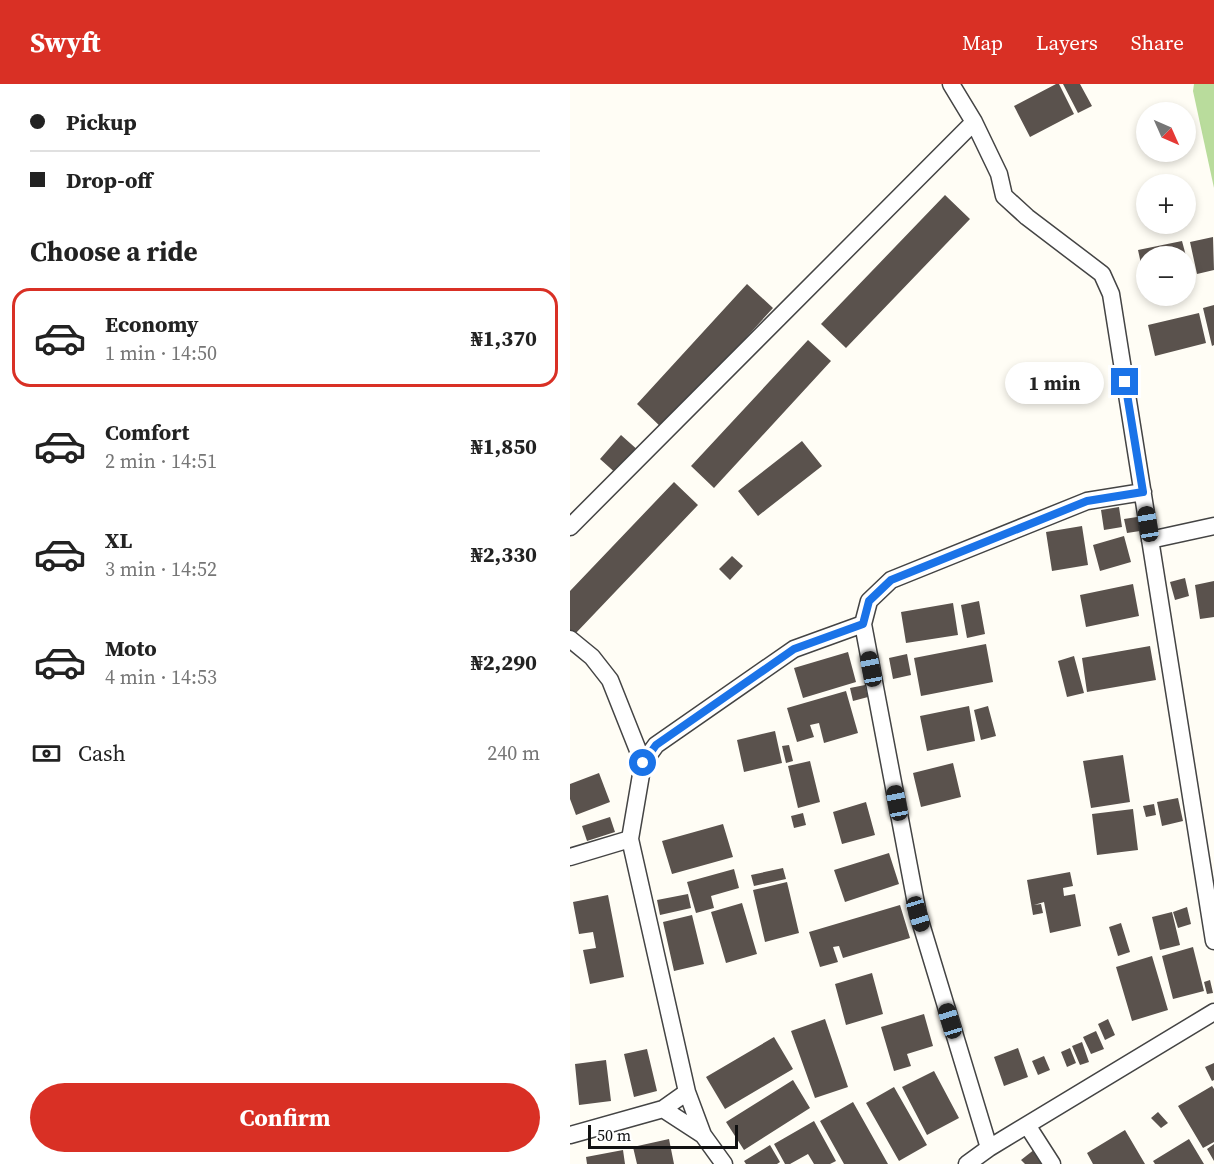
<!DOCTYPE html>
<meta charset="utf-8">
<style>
:root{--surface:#fff;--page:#f6f6f6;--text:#222;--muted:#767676;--line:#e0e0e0;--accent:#d93025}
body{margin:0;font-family:"Source Serif 4",serif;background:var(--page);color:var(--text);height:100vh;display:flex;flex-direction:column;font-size:22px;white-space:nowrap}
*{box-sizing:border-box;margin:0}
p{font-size:20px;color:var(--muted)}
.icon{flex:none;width:33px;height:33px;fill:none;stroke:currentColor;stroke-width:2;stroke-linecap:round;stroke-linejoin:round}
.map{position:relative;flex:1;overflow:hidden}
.details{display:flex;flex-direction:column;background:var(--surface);width:570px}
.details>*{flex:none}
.hud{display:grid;align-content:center;height:132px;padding:0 30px;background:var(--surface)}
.needle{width:39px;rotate:135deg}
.tools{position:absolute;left:566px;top:18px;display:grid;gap:12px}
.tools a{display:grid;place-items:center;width:60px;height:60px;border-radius:50%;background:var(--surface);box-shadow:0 3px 9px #0003;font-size:30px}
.scale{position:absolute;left:18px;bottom:15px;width:150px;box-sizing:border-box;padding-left:6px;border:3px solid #111;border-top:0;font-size:16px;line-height:21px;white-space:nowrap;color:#111;-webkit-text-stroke:4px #fff;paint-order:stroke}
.end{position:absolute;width:27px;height:27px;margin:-14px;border:8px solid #1a73e8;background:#fff;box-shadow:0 0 0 3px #fff}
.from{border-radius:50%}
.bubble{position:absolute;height:42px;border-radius:21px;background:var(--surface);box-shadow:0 3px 9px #0003;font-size:20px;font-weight:700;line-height:42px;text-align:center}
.car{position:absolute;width:18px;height:36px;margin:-18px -9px;border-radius:8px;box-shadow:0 0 4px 2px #0007;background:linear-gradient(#222 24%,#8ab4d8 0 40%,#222 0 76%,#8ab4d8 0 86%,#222 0)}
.hud b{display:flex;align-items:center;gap:21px;height:57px;font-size:22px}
.hud b+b{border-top:2px solid var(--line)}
.hud i{width:15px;height:15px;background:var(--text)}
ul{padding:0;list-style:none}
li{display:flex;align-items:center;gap:18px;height:99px;margin:0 12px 9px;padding:0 18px;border:3px solid transparent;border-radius:18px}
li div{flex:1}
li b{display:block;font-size:22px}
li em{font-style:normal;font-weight:700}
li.active{border-color:var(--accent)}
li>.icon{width:54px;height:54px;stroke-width:1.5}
h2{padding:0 30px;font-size:27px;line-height:72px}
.pay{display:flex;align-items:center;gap:15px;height:66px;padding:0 30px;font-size:22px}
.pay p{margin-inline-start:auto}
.cta{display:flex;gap:12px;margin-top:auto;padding:12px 30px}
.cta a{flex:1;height:69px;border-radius:36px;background:var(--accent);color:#fff;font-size:24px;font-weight:700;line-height:69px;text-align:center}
header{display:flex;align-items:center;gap:36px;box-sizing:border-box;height:84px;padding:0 30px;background:var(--accent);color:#fff}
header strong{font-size:28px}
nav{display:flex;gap:33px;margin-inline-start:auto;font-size:21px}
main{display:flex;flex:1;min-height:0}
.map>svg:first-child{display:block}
</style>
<header>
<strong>Swyft</strong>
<nav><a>Map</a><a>Layers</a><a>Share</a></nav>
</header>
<main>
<section class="details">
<div class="hud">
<b><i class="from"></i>Pickup</b>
<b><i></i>Drop-off</b>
</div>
<h2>Choose a ride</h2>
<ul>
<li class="active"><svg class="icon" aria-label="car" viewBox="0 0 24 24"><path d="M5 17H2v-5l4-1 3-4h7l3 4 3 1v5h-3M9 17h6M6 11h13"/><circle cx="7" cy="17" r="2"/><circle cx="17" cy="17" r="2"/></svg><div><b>Economy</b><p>1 min · 14:50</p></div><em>₦1,370</em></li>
<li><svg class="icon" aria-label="car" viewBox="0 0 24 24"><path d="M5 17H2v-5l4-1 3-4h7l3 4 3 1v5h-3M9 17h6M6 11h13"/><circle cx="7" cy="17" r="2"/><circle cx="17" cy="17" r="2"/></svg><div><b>Comfort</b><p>2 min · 14:51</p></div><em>₦1,850</em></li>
<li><svg class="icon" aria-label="car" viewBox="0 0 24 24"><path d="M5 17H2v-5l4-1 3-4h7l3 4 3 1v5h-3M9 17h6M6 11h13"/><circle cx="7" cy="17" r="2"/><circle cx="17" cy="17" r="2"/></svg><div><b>XL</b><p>3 min · 14:52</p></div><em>₦2,330</em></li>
<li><svg class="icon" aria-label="car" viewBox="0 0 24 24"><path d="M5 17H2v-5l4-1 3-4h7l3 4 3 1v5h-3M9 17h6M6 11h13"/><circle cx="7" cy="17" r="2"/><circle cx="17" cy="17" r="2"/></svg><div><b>Moto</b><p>4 min · 14:53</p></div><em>₦2,290</em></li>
</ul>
<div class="pay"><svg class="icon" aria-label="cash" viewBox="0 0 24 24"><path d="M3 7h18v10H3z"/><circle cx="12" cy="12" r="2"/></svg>Cash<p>240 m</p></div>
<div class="cta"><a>Confirm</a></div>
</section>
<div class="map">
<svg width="644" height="1080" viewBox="0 0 644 1080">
<rect width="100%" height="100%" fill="#fffdf5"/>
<path fill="#b9dc9c" d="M624 0H644V104L623 7Z"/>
<path fill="#5a524d" d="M486 0H489L504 30 460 53 444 22Z
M493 0H510L522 22 508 29Z
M375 111 400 135 276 264 251 240Z
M643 153 644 186 627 190 620 158Z
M612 157 616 172H576L575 198 568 166Z
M177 200 203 224 93 345 67 320Z
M644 221V261L642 262 633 224Z
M629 229 636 259 585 272 578 241Z
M238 256 261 277 144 404 121 382Z
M51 351 70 368 49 392 30 375Z
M232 357 252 382 188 432 168 407Z
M104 398 128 421 5 550 0 546V507Z
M549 423 552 443 534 446 531 426Z
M567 433 570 447 557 449 554 435Z
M512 442 518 481 482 487 476 448Z
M554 452 561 478 530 487 523 461Z
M162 472 173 482 160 496 149 485Z
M615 494 619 512 605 516 600 498Z
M644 497V533L630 535 625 501Z
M563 500 569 532 516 543 510 511Z
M409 517 415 550 397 554 391 521Z
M383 519 388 551 336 559 331 528Z
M416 560 423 598 351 612 344 574Z
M580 562 586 596 517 608 512 574Z
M278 568 286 598 233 614 224 584Z
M337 570 341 591 323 595 319 574Z
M504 572 514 609 497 613 488 577Z
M295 601 298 613 283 617 280 604Z
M276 607 288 649 254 659 249 639 240 641 244 653 227 658 217 624Z
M399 622 405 657 357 667 350 632Z
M418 622 426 652 411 656 404 626Z
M205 647 212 679 174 688 167 656Z
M219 661 223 677 216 679 212 662Z
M553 671 560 718 521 724 513 677Z
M240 677 250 718 228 724 218 682Z
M383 679 391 713 351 723 343 689Z
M29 689 40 718 6 731 0 715V700Z
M608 714 613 737 592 742 587 718Z
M296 718 305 751 272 760 263 728Z
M584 720 586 731 576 733 573 722Z
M563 725 568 766 527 771 522 730Z
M233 729 236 741 224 744 221 732Z
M40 733 45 748 17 757 12 742Z
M153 740 163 773 102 790 92 757Z
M319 769 329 800 275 818 264 786Z
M213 784 216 795 184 802 181 791Z
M164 785 169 804 141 812 144 824 126 829 117 798Z
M500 788 503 802 493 804 494 812 505 810 511 842 480 849 474 818 464 821 471 820 473 829 463 831 457 796Z
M217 798 229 849 195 858 183 806Z
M118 810 121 824 90 831 87 816Z
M38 811 54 893 20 900 13 866 26 864 23 848 9 850 3 818Z
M172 819 187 870 156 879 141 828Z
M330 821 340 854 273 874 269 862 263 863 268 878 250 883 239 848Z
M617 823 621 840 608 844 603 828Z
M602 828 610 861 590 866 582 833Z
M122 831 134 880 104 887 93 838Z
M551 839 560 868 548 872 539 843Z
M623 863 634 907 603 915 592 872Z
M582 872 598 926 562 937 546 883Z
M302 889 313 930 276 941 265 900Z
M640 896 643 909 637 910 634 898Z
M354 930 363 962 337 970 341 982 324 987 311 943Z
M255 935 278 1003 245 1014 221 947Z
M538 935 545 951 535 956 528 940Z
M526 947 534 965 521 970 513 953Z
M204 953 223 985 155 1025 136 993Z
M512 958 519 978 510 981 502 962Z
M448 964 458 993 434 1002 424 973Z
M500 964 506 979 497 983 491 968Z
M77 965 87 1007 64 1013 54 970Z
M474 972 480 986 468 991 462 977Z
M36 976 41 1017 9 1021 5 980Z
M644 979V996L642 997 635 983Z
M364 987 389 1034 357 1051 332 1003Z
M223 996 240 1024 174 1066 156 1038Z
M642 1002 644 1005V1058L633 1064 608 1022Z
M324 1003 357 1061 329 1077 296 1019Z
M283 1018 318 1080H274L250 1037Z
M588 1028 598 1039 591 1044 581 1034Z
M244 1037 266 1077 260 1080H244L238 1070 220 1080H215L204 1060Z
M555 1046 575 1080H523L517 1069Z
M99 1055 104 1080H67L63 1063Z
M619 1055 634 1080H585L583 1077Z
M644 1060V1077L637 1065Z
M200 1061 210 1078 207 1080H176L174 1077Z
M465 1065 477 1080H455L451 1076Z
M53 1066 55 1080H17L16 1073Z"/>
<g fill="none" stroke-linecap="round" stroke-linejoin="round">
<g stroke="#444" stroke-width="19">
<path id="street" d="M381 0 404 38 429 90 434 112 457 133 532 190 541 210 644 857
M0 443 404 38
M580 456 644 442
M293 540 348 830 419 1064
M0 555 22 573 40 596 73 679
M0 773 60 755
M93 1025 133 1051
M457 1041 482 1080
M0 1051 93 1025 117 1008
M154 1080 133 1051 117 1008 60 755 73 679 86 661 224 565 293 540 299 517 321 496 517 417 573 408
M397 1080 419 1064 644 928"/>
</g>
<use href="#street" stroke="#fff" stroke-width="16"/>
</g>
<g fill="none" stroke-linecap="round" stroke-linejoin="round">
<path stroke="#1a73e8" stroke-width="8" d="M73 679 86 661 224 565 293 540 299 517 321 496 517 417 573 408 555 298"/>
</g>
</svg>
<div class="tools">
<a><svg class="needle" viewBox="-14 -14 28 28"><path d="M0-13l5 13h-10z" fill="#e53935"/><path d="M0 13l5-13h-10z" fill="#767676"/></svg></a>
<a>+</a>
<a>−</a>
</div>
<div class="scale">50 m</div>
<i class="end from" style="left:73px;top:679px"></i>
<i class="end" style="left:555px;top:298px"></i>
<div class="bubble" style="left:435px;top:278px;width:99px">1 min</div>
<i class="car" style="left:578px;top:440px;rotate:351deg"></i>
<i class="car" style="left:301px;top:585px;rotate:349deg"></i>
<i class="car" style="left:327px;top:719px;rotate:349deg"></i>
<i class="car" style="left:348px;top:830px;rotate:163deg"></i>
<i class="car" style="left:380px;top:937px;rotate:343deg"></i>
</div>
</main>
